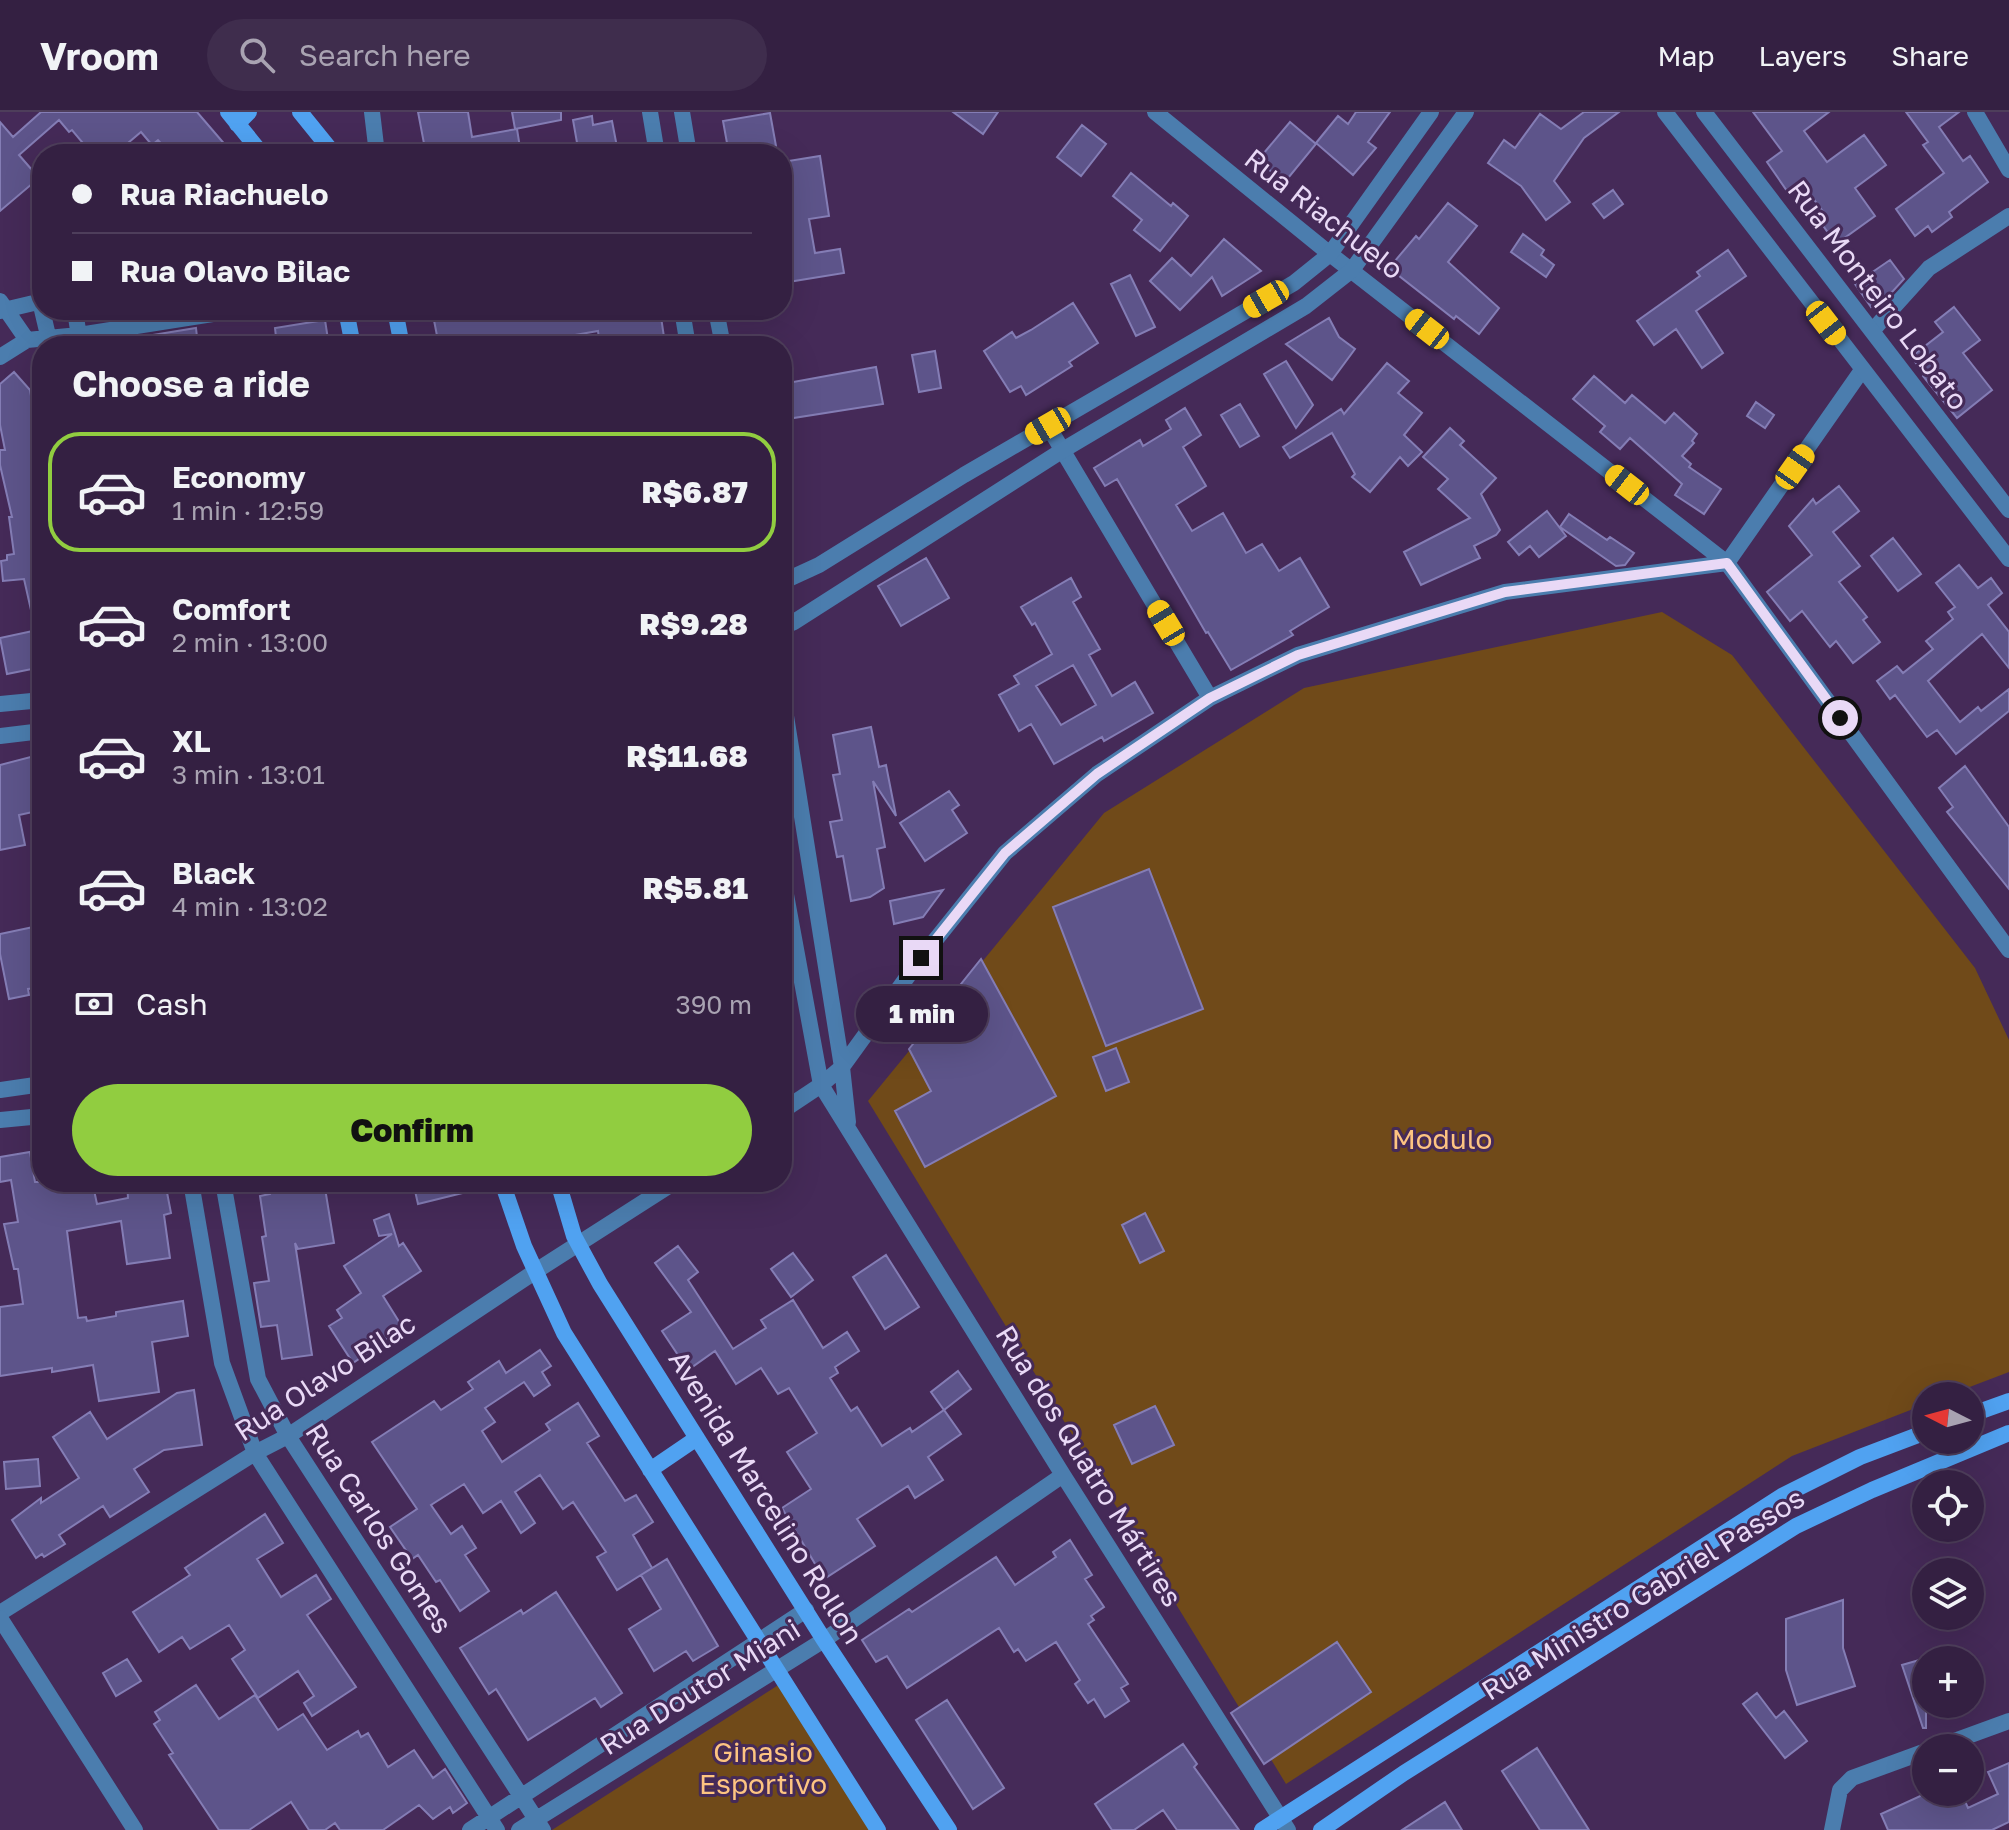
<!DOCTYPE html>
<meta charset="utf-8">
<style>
:root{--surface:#342042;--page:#3f2d4d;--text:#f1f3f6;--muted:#a9a3b2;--line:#4e3e5b;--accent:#91cd40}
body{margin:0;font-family:"Golos Text",sans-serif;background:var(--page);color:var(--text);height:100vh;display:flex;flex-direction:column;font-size:30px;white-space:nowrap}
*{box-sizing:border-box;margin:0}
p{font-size:26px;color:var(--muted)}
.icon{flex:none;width:44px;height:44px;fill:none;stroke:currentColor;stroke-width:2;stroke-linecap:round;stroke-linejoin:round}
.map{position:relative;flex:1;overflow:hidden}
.side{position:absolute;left:32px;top:224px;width:760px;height:856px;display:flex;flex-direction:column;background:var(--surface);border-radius:32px;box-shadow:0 8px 32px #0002,0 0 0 2px var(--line)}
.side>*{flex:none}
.hud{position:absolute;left:32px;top:32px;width:760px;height:176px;border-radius:32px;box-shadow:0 8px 32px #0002,0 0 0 2px var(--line);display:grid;align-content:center;height:176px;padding:0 40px;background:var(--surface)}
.needle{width:52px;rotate:276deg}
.controls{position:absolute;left:1912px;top:1270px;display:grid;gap:16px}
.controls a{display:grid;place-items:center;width:72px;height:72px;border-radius:50%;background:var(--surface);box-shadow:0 8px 32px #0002,0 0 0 2px var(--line);font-size:40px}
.end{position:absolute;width:36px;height:36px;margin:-18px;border:10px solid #e9d9f6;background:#111;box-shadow:0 0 0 4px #111}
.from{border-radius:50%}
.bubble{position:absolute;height:56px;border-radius:28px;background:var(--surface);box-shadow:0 8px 32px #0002,0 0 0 2px var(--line);font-size:26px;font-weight:800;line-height:56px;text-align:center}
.car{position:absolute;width:24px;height:48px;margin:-24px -12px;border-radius:10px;box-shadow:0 0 6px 2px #0007;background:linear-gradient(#f5c518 24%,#345 0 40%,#f5c518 0 76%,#345 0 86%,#f5c518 0)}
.hud b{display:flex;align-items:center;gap:28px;height:76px;font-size:30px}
.hud b+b{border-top:2px solid var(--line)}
.hud i{width:20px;height:20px;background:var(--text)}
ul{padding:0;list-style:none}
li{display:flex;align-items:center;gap:24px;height:120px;margin:0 16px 12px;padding:0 24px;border:4px solid transparent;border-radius:32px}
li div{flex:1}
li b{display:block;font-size:30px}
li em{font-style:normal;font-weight:800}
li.on{border-color:var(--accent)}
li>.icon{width:72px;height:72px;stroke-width:1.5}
h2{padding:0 40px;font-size:36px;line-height:96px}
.pay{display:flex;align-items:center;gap:20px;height:88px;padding:0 40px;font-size:30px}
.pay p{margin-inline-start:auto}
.primary-button{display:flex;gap:16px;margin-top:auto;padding:16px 40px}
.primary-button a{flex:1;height:92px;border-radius:48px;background:var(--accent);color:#111;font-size:32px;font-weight:800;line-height:92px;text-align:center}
header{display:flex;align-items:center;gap:48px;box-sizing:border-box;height:112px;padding:0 40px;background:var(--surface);border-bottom:2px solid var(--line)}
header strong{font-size:38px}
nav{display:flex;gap:44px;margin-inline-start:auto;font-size:28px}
.search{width:560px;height:72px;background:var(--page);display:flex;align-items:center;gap:20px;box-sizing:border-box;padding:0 28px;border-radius:44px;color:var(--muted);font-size:30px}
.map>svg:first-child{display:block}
</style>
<header>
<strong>Vroom</strong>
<div class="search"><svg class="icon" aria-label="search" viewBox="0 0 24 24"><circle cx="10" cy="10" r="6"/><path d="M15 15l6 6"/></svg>Search here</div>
<nav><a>Map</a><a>Layers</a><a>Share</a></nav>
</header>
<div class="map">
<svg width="2009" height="1718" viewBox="0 0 2009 1718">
<rect width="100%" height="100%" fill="#452a58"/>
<path fill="#704a19" d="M1662 500 1732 543 1975 856 2009 928V1260L1946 1284H1926V1292L1792 1344 1286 1672 868 989 1104 701 1304 576Z
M783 1570 870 1718H552Z"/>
<path fill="#5d548a" stroke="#847db5" stroke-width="2" fill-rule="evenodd" d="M41 0H197L227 35 219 42H171L158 28 152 33 141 20 115 42H92L72 18 69 20 59 8 19 43 39 66 0 99V10L13 25Z
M418 0H468L472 25 517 17 521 42H426Z
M512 0H561V8L515 17Z
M953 0H998L983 22Z
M1356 0H1390L1368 30 1376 36 1353 63 1316 31 1338 4 1348 12Z
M1584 0H1619L1584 26 1554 69 1570 90 1546 108 1521 74 1488 51 1504 28 1515 36 1540 2 1561 17Z
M1753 0H1829L1804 19 1827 50 1864 23 1886 53 1855 76 1875 104 1836 132 1817 105 1824 101 1800 69 1787 79 1767 50 1782 39Z
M1906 0H1959L1939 15 1963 49 1970 44 1988 70 1949 100 1952 105 1932 120 1928 114 1915 124 1896 97 1944 61 1923 33 1928 30Z
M770 1 776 34 729 42 723 9Z
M592 4 593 13 612 9 617 35 579 42 573 8Z
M1290 10 1316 32 1284 71 1258 48Z
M1082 13 1106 32 1081 64 1057 45Z
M820 44 829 104 809 107 815 141 840 137 844 161 782 171V50Z
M1131 61 1171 94 1173 91 1188 104 1160 139 1134 118 1142 108 1113 84Z
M1613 78 1623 92 1604 106 1593 92Z
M1448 91 1477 114 1448 150 1499 196 1479 222 1456 204 1454 207 1389 156 1416 124 1419 127Z
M1523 122 1544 138 1541 143 1554 153 1546 165 1511 140Z
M1224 127 1261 159 1222 184 1212 165 1180 198 1150 169 1172 146 1191 164Z
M1728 138 1746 164 1696 199 1723 241 1702 256 1676 217 1654 233 1637 209 1700 164 1697 160Z
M1890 148 1904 167 1893 179 1871 195 1855 172Z
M1130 163 1155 215 1136 224 1111 172Z
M1073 191 1098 231 1069 250 1072 254 1026 283 1021 274 1010 280 984 239 1012 220 1016 226 1031 218Z
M1954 195 1980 228 1963 241 1992 278 1957 306 1923 264 1924 261 1911 245 1943 220 1935 210Z
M432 198H660L664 225 660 226 661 234H600L598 219 535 230 536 234H439Z
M1329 206 1339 225 1355 237 1332 268 1286 232Z
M325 208 329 234H277L275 216Z
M196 216 198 234H141L140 225Z
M935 239 941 276 919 280 912 243Z
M1286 249 1313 293 1296 316 1264 262Z
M1387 251 1409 269 1398 281 1422 301 1404 323 1422 340 1408 354 1400 345 1370 380 1352 365 1355 362 1332 321 1290 346 1283 335 1341 297 1344 302Z
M876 255 883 292 787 307 782 272Z
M14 260 30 278 41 343 32 345 40 388 36 389 42 433V515L35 516 24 467 3 469 1 449 7 448V443L14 442 9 405H12L0 353V338H5L0 313V272Z
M1594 264 1625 291 1632 283 1665 311 1674 301 1697 322 1692 329 1694 331 1682 344 1691 352 1689 355 1721 377 1704 402 1675 383 1682 372 1630 326 1620 337 1600 320 1605 314 1573 287Z
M1756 290 1774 303 1765 316 1747 304Z
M1240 292 1259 324 1240 335 1221 303Z
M1185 296 1201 323 1183 335 1206 374 1176 393 1192 419 1223 401 1246 441 1262 432 1279 459 1300 446 1329 495 1290 519 1293 523 1231 558 1208 520 1206 521 1117 367 1105 374 1094 356 1140 328 1143 334 1171 317 1166 308Z
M1450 316 1464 329 1460 333 1496 366 1481 382 1500 418 1496 423 1474 434 1480 446 1421 473 1404 440 1470 406 1438 377 1448 367 1423 345Z
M1839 374 1859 399 1833 420 1860 454 1839 470 1867 505 1863 508 1880 530 1853 551 1836 529 1830 535 1802 499 1790 509 1767 480 1812 443 1789 414 1813 387 1816 392Z
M1547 399 1566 424 1539 445 1530 434 1519 443 1508 430Z
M1569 402 1607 428 1610 425 1634 441 1625 453 1616 454 1560 415Z
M1893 426 1921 462 1898 479 1871 444Z
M926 446 949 486 901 514 878 474Z
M1959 453 1978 476 1991 466 2002 481 1988 493 2009 520V556L1982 522 1928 569 1960 610 1978 595 1981 599 2009 577V599L1956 642 1937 618 1927 625 1895 583 1890 587 1877 569 1897 554 1903 561 1933 537 1926 529 1953 507 1948 500 1955 495 1936 471Z
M1071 466 1081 485 1073 490 1100 537 1089 543 1112 584 1135 570 1153 601 1104 629 1102 625 1054 652 1031 612 1019 619 999 583 1019 572 1014 564 1052 542 1035 511 1032 513 1021 495ZM1073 553 1096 593 1061 613 1036 574Z
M42 517V555L7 562 0 526Z
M871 615 879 655 886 653 896 704 873 669 885 735 877 737 884 776 870 785 851 789 843 744 837 745 830 710 842 708 833 663 840 662 833 623Z
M42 642V698L19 703 25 733 0 738V653Z
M1965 654 2009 715V777L1947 700 1953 695 1939 676Z
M949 679 959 693 952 698 967 721 925 749 900 711Z
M1149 757 1203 897 1106 934 1053 795Z
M943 778 923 805 894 812 890 789Z
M38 814 42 853 33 855 37 876 28 877 29 883 9 887 0 842V822Z
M981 847 1056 984 925 1055 895 999 931 979 909 937Z
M1116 936 1129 970 1106 979 1093 945Z
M30 1040 35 1070H84L86 1080 94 1078 97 1092 128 1086 127 1070H165L171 1101 164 1103 170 1146 127 1152 121 1109 67 1119 78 1206 86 1205 87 1209 116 1204V1200L183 1189 188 1224 152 1230 159 1280 99 1289 93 1253 52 1260V1256L0 1264V1195L23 1192 18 1157H14L4 1112 18 1110 11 1068 0 1070V1045Z
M268 1070H324L334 1131 298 1137 295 1131 312 1243 282 1247 277 1213 261 1215 254 1171 269 1169 262 1125 266 1124 260 1084 270 1082Z
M413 1070H482L483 1076 418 1092Z
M1145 1101 1164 1139 1140 1151 1122 1113Z
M389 1102 399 1134 403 1131 421 1159 383 1184 403 1216 353 1251 329 1214 342 1206 337 1198 361 1181 344 1154 392 1122 379 1124 374 1108Z
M678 1134 698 1160 688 1168 733 1237 766 1216 761 1208 793 1188 823 1236 847 1220 859 1239 835 1255 838 1261 830 1266 851 1299 857 1295 882 1334 910 1316 912 1320 944 1298 961 1322 928 1345 943 1368 915 1386 908 1374 857 1407 875 1434 824 1467 782 1396 811 1377 787 1340 817 1321 789 1276 778 1282 761 1256 736 1272 715 1239 688 1258 662 1219 691 1200 655 1151Z
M793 1141 813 1168 791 1185 771 1157Z
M886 1143 919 1195 885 1217 853 1165Z
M540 1238 551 1254 542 1260 550 1273 534 1284 524 1270 485 1296 495 1310 482 1319 502 1350 550 1318 546 1312 578 1291 599 1324 587 1331 625 1389 636 1383 653 1410 633 1423 652 1456 617 1478 597 1445 606 1440 573 1390 563 1397 540 1363 515 1380 535 1411 521 1421 501 1389 483 1401 464 1372 431 1393 451 1422 462 1414 476 1436 465 1443 489 1479 460 1499 440 1468 436 1470 418 1443 412 1447 390 1415 417 1397 372 1330 434 1289 441 1298 473 1277 468 1270 499 1249 506 1261Z
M958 1259 971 1277 944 1298 931 1280Z
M194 1278 202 1333 164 1338 134 1357 149 1380 110 1405 103 1394 59 1423 65 1432 44 1445 42 1442 36 1446 12 1408 41 1386V1391L79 1366 53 1325 90 1300 107 1327 177 1281Z
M1155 1294 1174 1333 1132 1352 1114 1313Z
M38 1347 40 1374 6 1377 4 1350Z
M265 1402 283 1431 257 1447 281 1485 316 1463 331 1487 307 1503 356 1575 312 1604 304 1591 314 1584 298 1559 258 1586 232 1547 245 1538 229 1513 190 1537 182 1525 159 1540 133 1500 190 1463 185 1456Z
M1070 1428 1092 1463 1085 1467 1104 1495 1091 1504 1094 1508 1088 1512 1128 1572 1121 1576 1129 1589 1105 1605 1094 1587 1088 1591 1075 1572 1080 1568 1056 1530 1026 1549 1018 1537 1014 1540 999 1516 907 1576 887 1544 876 1550 862 1528 909 1497 912 1500 996 1445 1015 1473 1056 1445 1053 1440Z
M667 1447 718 1534 693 1549 686 1539 654 1559 629 1517 661 1497 641 1463Z
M556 1480 622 1581 601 1595 595 1586 528 1628 496 1577 489 1582 460 1536 521 1498 523 1502Z
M1843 1488V1536L1855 1574 1797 1593 1786 1558V1507Z
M1337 1530 1371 1580 1264 1652 1231 1601Z
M1926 1546V1616H1923L1902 1553Z
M127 1547 141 1569 116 1584 103 1561Z
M196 1573 219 1607 255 1583 278 1618 303 1602 327 1638 358 1619 361 1625 368 1621 388 1655 414 1638 433 1666 445 1657 467 1691 453 1701 450 1695 433 1707 419 1693 383 1718H340L335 1711 325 1718H309L291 1690 249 1718H219L169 1643 173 1641 154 1612 160 1608 155 1600Z
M1757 1581 1776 1606 1784 1599 1807 1629 1785 1646 1743 1592Z
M947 1588 1004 1676 973 1697 916 1608Z
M1183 1632 1197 1652 1194 1655 1239 1718H1177L1163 1698 1134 1718H1112L1095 1692Z
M1537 1636 1589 1718H1540L1502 1659Z
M2009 1651V1710L1992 1718H1888L1881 1702 1929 1680H1961L1968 1696 1998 1682 1988 1660Z
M1445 1690 1462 1718H1402Z"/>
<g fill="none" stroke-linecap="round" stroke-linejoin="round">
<path stroke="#4b7dae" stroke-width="16" d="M650 0 657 42
M682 0 689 42
M1155 0 1330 142 1727 451 2009 838
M1975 0 2009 58
M0 189 27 228
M42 198 50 232
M75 198 80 232
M682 198 688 234
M716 198 723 234
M0 199 42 189
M1873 218 1929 156 2009 104
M0 245 27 228 79 223 238 198
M1048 314 1210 586
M782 579 842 955 848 1010
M0 592 42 588
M0 624 42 619
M782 761 821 973 1063 1363 1288 1718
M0 978 42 972
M782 999 821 973 842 955 921 846 1005 741 1097 662 1210 586 1298 543 1505 480 1727 451 1862 258
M0 1008 42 1004
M191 1070 222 1251 255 1341 497 1718
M223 1070 258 1267 288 1324 543 1718
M0 1501 255 1341 288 1324 536 1159 675 1070
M1935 1636 2009 1609
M470 1718 806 1498
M519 1718 824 1528 1063 1363
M1832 1718 1840 1678 1852 1666 1926 1639"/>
<path stroke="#4b7dae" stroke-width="16" d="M372 0 377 42
M1665 0 2009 447
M1704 0 2009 398
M782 470 819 453 964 363 1294 171 1330 142 1431 0
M782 515 794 510 1063 338 1306 194 1352 158 1466 0
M0 1506 135 1718"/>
<path stroke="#50a2f1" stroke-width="16" d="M228 0 262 42
M300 0 334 42
M237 12 249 0
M346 198 353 234
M395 198 402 234
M502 1070 524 1134 564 1221 878 1718
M558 1070 574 1124 600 1172 824 1528 949 1718
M1970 1303 2009 1289
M650 1358 697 1326
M1262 1718 1782 1384 1860 1345 1926 1320
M1321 1718 1404 1661 1796 1414 1872 1378 2009 1321"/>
</g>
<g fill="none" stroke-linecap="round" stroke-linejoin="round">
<path stroke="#e9d9f6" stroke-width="10" d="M921 846 1005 741 1097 662 1210 586 1298 543 1505 480 1727 451 1840 606"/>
</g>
<g text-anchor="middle" stroke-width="6" stroke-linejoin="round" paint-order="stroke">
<g font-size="28" fill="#e9d9f6" stroke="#452a58">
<text transform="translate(1324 102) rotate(38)" y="10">Rua Riachuelo</text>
<text transform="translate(1878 183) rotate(53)" y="10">Rua Monteiro Lobato</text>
<text transform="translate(325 1265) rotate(-33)" y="10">Rua Olavo Bilac</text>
<text transform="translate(1089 1354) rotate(58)" y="10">Rua dos Quatro Mártires</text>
<text transform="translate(766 1385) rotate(58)" y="10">Avenida Marcelino Rollon</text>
<text transform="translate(379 1416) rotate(57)" y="10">Rua Carlos Gomes</text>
<text transform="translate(1643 1482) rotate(-32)" y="10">Rua Ministro Gabriel Passos</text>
<text transform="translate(700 1575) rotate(-32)" y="10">Rua Doutor Miani</text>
</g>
<g font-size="28" fill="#fdc481" stroke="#452a58">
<text x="1442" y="1037">Modulo</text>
<text x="763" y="1650">Ginasio<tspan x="763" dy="32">Esportivo</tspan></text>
</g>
</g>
</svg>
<div class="controls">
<a><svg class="needle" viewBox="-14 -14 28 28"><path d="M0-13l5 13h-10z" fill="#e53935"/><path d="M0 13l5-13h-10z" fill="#a9a3b2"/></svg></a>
<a><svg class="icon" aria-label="locate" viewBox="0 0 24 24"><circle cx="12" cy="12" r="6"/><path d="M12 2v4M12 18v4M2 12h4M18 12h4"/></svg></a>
<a><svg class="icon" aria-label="layers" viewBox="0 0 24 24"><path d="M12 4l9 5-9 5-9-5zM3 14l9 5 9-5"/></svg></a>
<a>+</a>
<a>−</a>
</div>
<i class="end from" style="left:1840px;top:606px"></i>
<i class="end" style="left:921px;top:846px"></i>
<div class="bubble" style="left:856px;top:874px;width:132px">1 min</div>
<i class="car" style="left:1266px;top:187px;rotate:240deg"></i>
<i class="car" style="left:1826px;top:211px;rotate:142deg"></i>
<i class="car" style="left:1427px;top:217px;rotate:308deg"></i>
<i class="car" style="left:1048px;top:314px;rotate:240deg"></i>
<i class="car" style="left:1795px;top:355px;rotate:35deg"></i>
<i class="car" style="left:1627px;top:373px;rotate:308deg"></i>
<i class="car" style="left:1166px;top:511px;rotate:329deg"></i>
<div class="hud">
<b><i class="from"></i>Rua Riachuelo</b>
<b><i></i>Rua Olavo Bilac</b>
</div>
<section class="side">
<h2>Choose a ride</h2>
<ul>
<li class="on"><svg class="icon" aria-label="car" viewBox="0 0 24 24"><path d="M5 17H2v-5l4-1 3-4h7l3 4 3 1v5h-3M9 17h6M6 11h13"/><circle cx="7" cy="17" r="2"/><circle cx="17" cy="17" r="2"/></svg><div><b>Economy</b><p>1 min · 12:59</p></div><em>R$6.87</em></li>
<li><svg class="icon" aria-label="car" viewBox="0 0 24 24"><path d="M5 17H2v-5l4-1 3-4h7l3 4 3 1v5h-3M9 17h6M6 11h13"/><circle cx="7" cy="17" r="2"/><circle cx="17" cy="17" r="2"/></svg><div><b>Comfort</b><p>2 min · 13:00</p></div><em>R$9.28</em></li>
<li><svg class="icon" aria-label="car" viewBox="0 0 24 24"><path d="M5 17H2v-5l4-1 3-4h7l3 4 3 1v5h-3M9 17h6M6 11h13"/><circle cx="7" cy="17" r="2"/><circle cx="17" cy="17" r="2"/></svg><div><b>XL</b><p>3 min · 13:01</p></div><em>R$11.68</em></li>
<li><svg class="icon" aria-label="car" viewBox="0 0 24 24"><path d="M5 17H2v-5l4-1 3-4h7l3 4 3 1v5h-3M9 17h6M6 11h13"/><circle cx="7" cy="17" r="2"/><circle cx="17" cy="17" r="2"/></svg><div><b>Black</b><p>4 min · 13:02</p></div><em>R$5.81</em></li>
</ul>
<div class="pay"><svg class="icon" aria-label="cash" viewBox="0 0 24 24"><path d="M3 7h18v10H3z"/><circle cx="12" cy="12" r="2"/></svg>Cash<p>390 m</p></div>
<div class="primary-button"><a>Confirm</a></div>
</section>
</div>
